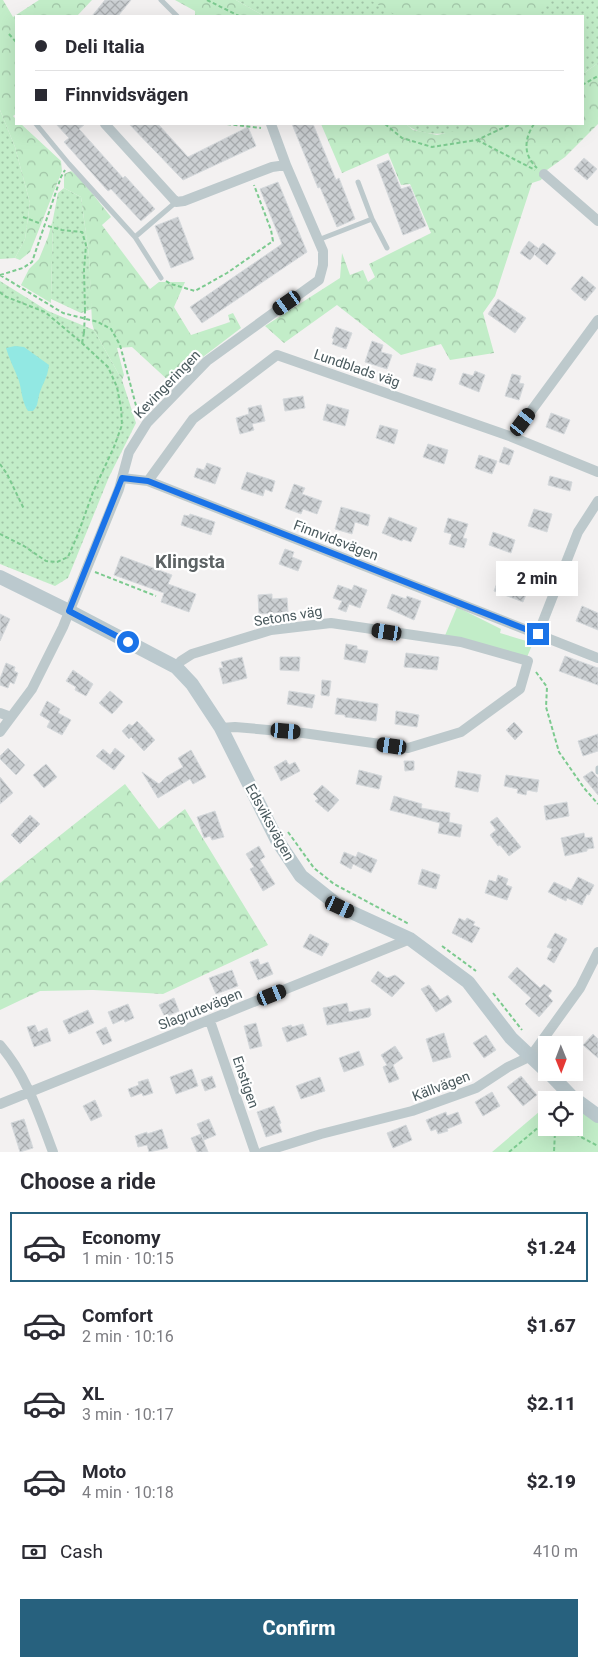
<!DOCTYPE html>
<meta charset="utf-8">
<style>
:root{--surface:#fff;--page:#f7f7f7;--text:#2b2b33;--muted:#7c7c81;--line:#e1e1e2;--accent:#27617e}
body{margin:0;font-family:Roboto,sans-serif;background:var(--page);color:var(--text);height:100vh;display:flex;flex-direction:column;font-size:19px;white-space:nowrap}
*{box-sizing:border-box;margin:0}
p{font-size:16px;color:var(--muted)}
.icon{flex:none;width:28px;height:28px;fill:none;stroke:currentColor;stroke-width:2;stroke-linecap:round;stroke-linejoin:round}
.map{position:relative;height:1152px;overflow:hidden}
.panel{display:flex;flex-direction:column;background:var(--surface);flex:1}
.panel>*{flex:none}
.guide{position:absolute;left:15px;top:15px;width:569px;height:110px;border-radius:0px;box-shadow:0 5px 20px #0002;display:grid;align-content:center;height:110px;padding:0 20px;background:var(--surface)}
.needle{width:32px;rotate:179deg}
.fabs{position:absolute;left:538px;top:1036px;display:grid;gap:10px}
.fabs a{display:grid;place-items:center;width:45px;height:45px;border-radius:0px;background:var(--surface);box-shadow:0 5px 20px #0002;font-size:25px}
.end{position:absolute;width:22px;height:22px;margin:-11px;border:6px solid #1a73e8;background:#fff;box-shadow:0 0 0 2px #fff}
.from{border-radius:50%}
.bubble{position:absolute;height:35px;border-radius:0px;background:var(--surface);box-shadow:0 5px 20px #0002;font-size:16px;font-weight:800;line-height:35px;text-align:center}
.car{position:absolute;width:15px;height:30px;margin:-15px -8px;border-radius:6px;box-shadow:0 0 4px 1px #0007;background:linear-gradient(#222 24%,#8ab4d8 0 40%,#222 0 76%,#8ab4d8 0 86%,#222 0)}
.guide b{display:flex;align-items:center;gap:18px;height:48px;font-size:19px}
.guide b+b{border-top:1px solid var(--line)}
.guide i{width:12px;height:12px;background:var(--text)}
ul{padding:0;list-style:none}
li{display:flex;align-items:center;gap:15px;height:70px;margin:0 10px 8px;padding:0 10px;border:2px solid transparent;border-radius:0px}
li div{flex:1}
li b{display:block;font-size:19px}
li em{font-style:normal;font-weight:800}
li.selected{border-color:var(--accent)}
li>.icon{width:45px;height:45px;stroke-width:1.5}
h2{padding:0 20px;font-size:22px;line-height:60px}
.pay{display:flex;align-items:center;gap:12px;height:55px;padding:0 20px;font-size:19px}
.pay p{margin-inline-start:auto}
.primary-button{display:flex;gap:10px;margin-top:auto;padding:10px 20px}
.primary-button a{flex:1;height:58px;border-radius:0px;background:var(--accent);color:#fff;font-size:20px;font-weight:800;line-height:58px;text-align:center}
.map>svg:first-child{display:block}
</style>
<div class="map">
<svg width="598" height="1152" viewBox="0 0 598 1152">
<defs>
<pattern id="grass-dots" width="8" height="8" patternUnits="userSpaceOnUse" patternTransform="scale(1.25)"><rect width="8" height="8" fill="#c2edc8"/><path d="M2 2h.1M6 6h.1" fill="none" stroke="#a0c3a6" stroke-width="1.8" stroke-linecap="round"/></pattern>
<pattern id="forest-crowns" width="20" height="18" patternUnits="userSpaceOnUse" patternTransform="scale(1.25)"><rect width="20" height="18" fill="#c2edc8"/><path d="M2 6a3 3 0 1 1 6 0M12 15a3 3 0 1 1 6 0" fill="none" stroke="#a0c3a6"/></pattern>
<pattern id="building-cross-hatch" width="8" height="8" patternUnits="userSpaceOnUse" patternTransform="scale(1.25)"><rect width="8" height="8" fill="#cbcfd2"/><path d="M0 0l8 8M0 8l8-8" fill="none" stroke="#a7abae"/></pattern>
</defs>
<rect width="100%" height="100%" fill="#f3f1f1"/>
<path fill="url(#grass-dots)" d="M236 0H598V63L583 74 582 16H264Z
M0 110 15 147 30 203 25 239 15 258 0 259Z
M406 124H485C464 132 424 141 406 124Z
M64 188 81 197 89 256 92 309 81 313 51 299 53 219 58 193Z
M0 281 48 311 94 330 122 380 136 423 109 477 68 578 55 586 0 564Z"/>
<path fill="url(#forest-crowns)" d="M0 0H3L13 17 39 0H92L77 16H16V114L13 116 16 119V124H21L61 161 62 171 30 252 20 260 15 258 25 239 30 203 15 147 0 110Z
M175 0H236L264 16H195V11Z
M370 0H541L545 1V10L532 16H403L392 13Z
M598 63V124L565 157 547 170 541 180 532 183 495 296 483 313 494 353 450 360 441 344 401 355 337 305 284 343 265 326 340 278 342 253 350 275 363 270 368 282 375 277 369 264 431 233 410 184 401 185 388 153 342 173 321 124H406L413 130 437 135 485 124H582L583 74Z
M71 171 80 178 111 217 102 225 150 289 159 282H185L174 307 191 335 230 322 228 315 233 313 241 328 170 382 132 347 117 348 124 375 122 380 94 330 92 323 89 256 81 197 64 188V174Z
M53 219 51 299V303L21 285 29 269 39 259 48 237Z
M125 784 159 829 185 809 268 945 163 994 93 990 40 991 0 1010V883Z"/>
<path fill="#c2edc8" d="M457 607 501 629 500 633 533 643 527 657 444 638Z
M546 1106V1128H574V1107L598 1122V1152H492Z"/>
<path fill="#92e8e3" d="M15 346 24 347 49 365C47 379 44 380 40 392 37 400 39 405 33 411H28C22 402 22 392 19 381 15 370 9 359 6 348Z"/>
<path fill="url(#building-cross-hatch)" stroke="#d5d9dc" d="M105 0H131L118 16H92Z
M56 124H85L79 129 123 178 125 176 155 209 141 221 111 189 108 191 64 142 69 138Z
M129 124H158L188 157 248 127 256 146 183 180Z
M292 124H313L336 180 339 178 355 219 337 227 320 187 318 188Z
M584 158 597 169 587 180 574 169Z
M389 160 401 189 410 186 426 226 403 235 377 165Z
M278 182 307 252 202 323 190 307 282 244 260 189Z
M178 217 194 259 171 268 155 226Z
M529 241 539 249 530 260 520 253Z
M543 243 556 253 547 265 534 254Z
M582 276 596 288 585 301 571 289Z
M498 299 526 318 515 333 488 314Z
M336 327 352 333 346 349 332 344 334 339 332 338Z
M372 341 383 345 381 352 392 355 387 369 365 362Z
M417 363 436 369 432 381 413 376Z
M475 371 485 375 479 392 459 384 463 373 473 376Z
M512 374 521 376 519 383 524 384 519 400 505 396Z
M303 396 305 408 285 411 283 399Z
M327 404 349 410 345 426 323 420Z
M261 405 265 421 252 424 254 430 240 434 236 418 249 414 248 408Z
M551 413 570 420 564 434 546 427Z
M380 425 398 430 394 444 376 438Z
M428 444 448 450 444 464 423 457Z
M504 447 514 451 509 465 499 462Z
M479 455 497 461 492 474 475 468Z
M207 463 221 468 215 484 194 477 197 468 204 470Z
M247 472 275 481 272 492 265 489 263 496 241 489Z
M550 476 572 482 570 491 548 485Z
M294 484 305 488 302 494 322 501 317 514 303 509 301 514 285 508Z
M341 507 370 515 368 526 355 522 352 534 335 529Z
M534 509 552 514 547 532 528 526Z
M190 514 215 522 211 535 181 525 184 515 189 516Z
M389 517 417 528 411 542 403 539 402 541 382 533Z
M448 518 468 524 463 538 467 539 464 548 449 544 452 534 444 532Z
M493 532 515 540 511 553 489 545Z
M285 549 294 552 292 557 302 561 298 571 279 564Z
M121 556 172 575 168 584 196 594 189 612 161 602 164 593 114 575Z
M500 575 529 587 523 602 494 591Z
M338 585 352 590 354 585 367 590 360 608 349 604 346 612 338 609 342 601 333 598Z
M272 594V599L287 598 288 612 259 614 258 595Z
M392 594 406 599 407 596 421 601 414 620 387 608Z
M582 606 598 613V630L576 621Z
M0 614 10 619 0 641Z
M346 644 357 646V649L368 651 365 663 344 659Z
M406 653 439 657 437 670 404 667Z
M565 656 598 668V685L559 671Z
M242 657 247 678 223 684 219 668H223L221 662Z
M280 657H300L299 671 280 670Z
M6 663 15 667 14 671 18 673 14 684 10 682 8 688 0 685V679Z
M73 670 93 684 86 696 75 690 76 687 66 681Z
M322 680 331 681 329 696 321 695Z
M110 691 123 702 112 714 99 703Z
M289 691 315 695 312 708 287 704Z
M337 698 378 704 376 721 345 717V715L335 714Z
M47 701 60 709 58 713 71 720 62 735 47 727 50 721 40 715Z
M396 711 419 715 417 727 395 724Z
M137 721 155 740 144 751 131 737 129 739 122 731 129 724 132 726Z
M514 722 523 732 515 740 506 730Z
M598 734V751L583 756 578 741Z
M8 748 25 765 16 775 0 759V756Z
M115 748 125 756 114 770 96 756 103 749 110 755Z
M191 750 206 777 193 784 190 779 158 798 142 772 159 784 166 777 183 767 178 758Z
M286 760 289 765 295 762 300 771 281 781 274 767Z
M404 761H414V770L405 771Z
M46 764 57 777 44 788 33 775Z
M359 770 382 776 379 789 356 784Z
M458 771 481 775 478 792 455 787Z
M592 771 598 778V795L583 777Z
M506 775 539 780 537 792 527 790 526 795 517 793 518 789 504 786Z
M0 777 13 793 0 804Z
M322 785 339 800 328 812 315 801 318 799 313 794Z
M394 796 422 804 421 808 450 813 449 822 462 825 460 837 438 833 440 823 390 810Z
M567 802 569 816 546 820 544 806Z
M215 811 224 837 212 840 210 836 204 838 197 817Z
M30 815 40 824 20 844 11 835Z
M497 817 521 847 509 856 500 845 498 846 490 835 496 830 490 822Z
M584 833 585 838 592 837 594 848 587 849V851L565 856 561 838Z
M259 846 265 857 260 860 275 884 263 891 250 869 254 867 246 854Z
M344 852 356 857 358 852 377 860 371 873 353 864 351 869 340 863Z
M422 869 440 875 436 889 418 884Z
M498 875 508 879 506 885 512 887 507 900 485 893 489 880 496 882Z
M578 877 594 885 589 895 587 894 582 905 567 898 566 901 548 892 554 882 571 890Z
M459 918 465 921 467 918 475 922 473 925 480 928 472 943 452 933Z
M555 933 567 939 554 963 547 959 552 949 547 947Z
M310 934 329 944 322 956 303 947Z
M258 959 260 965 268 962 273 974 258 980 250 962Z
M517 967 540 988 544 984 552 991 548 996 553 1001 539 1017 525 1004 531 998 508 977Z
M232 970 238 986 216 994 209 978Z
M378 971 387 978 395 975 405 983 392 997 371 981Z
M429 985 440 1000 448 995 452 1002 436 1012 421 989Z
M174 998 179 1011 165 1017 159 1005Z
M347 1003 349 1012 370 1008 371 1015 369 1017 327 1025 323 1008Z
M128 1004 134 1018 125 1022 124 1019 113 1024 108 1012Z
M88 1010 94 1023 69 1034 63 1021Z
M256 1023 262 1046 250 1049 244 1026Z
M303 1024 307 1035 287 1042 282 1028 291 1025 292 1027Z
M35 1025 38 1032 47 1028 51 1041 34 1047 27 1027Z
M106 1027 112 1041 103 1045 96 1032Z
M444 1033 451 1057 433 1062 426 1039Z
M593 1034 598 1039V1058L583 1045Z
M486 1035 496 1050 484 1058 473 1043Z
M395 1046 403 1058 393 1065 399 1079 389 1083 383 1067 387 1065 381 1055Z
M359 1051 364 1065 344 1072 339 1058Z
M192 1069 198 1086 176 1094 170 1077Z
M212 1076 216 1087 205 1091 201 1080Z
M521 1076 537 1095 523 1106 507 1087Z
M320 1077 325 1091 301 1099 296 1086Z
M148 1079 153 1093 143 1096 142 1093 131 1097 128 1089 139 1085 138 1082Z
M492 1092 500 1106 483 1116 475 1102Z
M95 1100 102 1116 91 1121 83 1106Z
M274 1106 281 1123 279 1124 282 1132 266 1137 257 1112Z
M446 1112 447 1116 458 1112 462 1123 447 1129 448 1131 438 1134 436 1129 431 1131 426 1120Z
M24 1119 33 1148 20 1152 11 1123Z
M209 1119 216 1135 204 1140 197 1124Z
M406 1125 412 1140 393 1148 387 1133Z
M162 1129 168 1148 149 1152 147 1145 138 1147 135 1136 147 1132V1134Z
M201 1134 208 1152H197L191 1138Z"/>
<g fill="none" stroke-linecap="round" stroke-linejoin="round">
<path stroke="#7cca8f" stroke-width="2" stroke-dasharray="4 2.5" stroke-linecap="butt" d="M207 0 239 16
M9 34 16 42
M582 85 598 76
M227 124 261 128
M385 124 402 138 432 147 477 140 511 124
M534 124C524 139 523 155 537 168
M477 140 535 170
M23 217 39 223
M48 226 62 230 82 232 86 245 84 270 85 311
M0 275 63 313 98 322 111 329 120 345 139 417
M0 275 23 268 32 262 61 177 65 170
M166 281 171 284 195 291 227 273 273 241 271 230 254 185
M0 292 4 296 45 312 82 343 108 367 117 387 121 408 122 425 114 447 93 492 78 534 68 557 57 562 46 561 24 546 0 534
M82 343 84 333
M0 464 7 474 24 509
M95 572 156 596
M536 672 547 687 546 707 559 752 584 788 598 804
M288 832 314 868 334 884 409 924
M442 946 476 971
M493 993 522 1030
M553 1128 555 1132 554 1152
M564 1128 598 1146
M509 1152 546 1121"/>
<path stroke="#bdc9cc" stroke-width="5" d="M161 0 177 16
M36 124 69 164 135 237 161 278
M372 219 387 248
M135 237 176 202
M318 240 372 219 358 182
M598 768V772"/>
<path stroke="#bdc9cc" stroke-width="10" d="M105 124 176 202 184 201 272 167 286 165
M544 174 598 221
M512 437 598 320
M122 478 148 481 598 658
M148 481 193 419 277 355 512 437 598 472
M538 634 578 532 598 501
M176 667 181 661 192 654 271 630 331 623 461 642 528 661 520 689 461 732 408 748 303 733 235 727 221 728
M0 713 11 717
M0 732 32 689 63 627 119 489 129 452 147 423 207 361 319 280 323 265V251L286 165 271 124
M210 1021 255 1152
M0 1045C27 1076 39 1115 53 1152
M0 1104 410 939
M263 1152 321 1134 412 1111 476 1088 508 1067 531 1056 580 988 598 952"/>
<path stroke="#bbc9ce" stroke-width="14" d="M0 577 69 611 176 667 192 684 221 728 277 840 301 876 340 907 410 939 468 982 511 1038 546 1071
M548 1072 572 1097 598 1116"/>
<path stroke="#7cca8f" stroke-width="2" stroke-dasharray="4 2.5" stroke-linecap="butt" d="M84 333 85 311"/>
</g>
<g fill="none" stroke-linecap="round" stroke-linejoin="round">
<path stroke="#1a73e8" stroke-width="6" d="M128 642 69 611 122 478 148 481 538 634"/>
</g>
<g text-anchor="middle" stroke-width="4.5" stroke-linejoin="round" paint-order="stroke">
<g font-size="14" fill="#49595d" stroke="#fff">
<text transform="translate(357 368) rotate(19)" y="5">Lundblads väg</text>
<text transform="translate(167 384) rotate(-46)" y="5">Kevingeringen</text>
<text transform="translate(336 540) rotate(21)" y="5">Finnvidsvägen</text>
<text transform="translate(288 616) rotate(-9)" y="5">Setons väg</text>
<text transform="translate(270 822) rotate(61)" y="5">Edsviksvägen</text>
<text transform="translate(200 1009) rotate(-22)" y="5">Slagrutevägen</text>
<text transform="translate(246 1082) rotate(71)" y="5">Enstigen</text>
<text transform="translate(441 1086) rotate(-21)" y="5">Källvägen</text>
</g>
<g font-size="19" font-weight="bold" fill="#5d6365" stroke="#fff">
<text x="190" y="568">Klingsta</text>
</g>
</g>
</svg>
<div class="fabs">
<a><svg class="needle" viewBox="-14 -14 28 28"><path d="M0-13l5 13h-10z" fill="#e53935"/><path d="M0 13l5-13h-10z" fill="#7c7c81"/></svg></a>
<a><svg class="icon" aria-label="locate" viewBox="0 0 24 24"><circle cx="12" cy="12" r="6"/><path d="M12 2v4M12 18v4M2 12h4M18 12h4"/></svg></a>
</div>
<i class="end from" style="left:128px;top:642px"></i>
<i class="end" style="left:538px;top:634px"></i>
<div class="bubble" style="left:496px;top:561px;width:82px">2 min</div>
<i class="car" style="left:287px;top:303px;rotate:235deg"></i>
<i class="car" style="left:523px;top:422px;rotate:37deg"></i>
<i class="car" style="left:387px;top:632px;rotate:279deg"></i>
<i class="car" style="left:286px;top:731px;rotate:95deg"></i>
<i class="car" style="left:392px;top:746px;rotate:278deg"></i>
<i class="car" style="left:340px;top:907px;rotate:115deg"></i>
<i class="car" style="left:272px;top:995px;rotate:68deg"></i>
<div class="guide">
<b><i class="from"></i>Deli Italia</b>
<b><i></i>Finnvidsvägen</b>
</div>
</div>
<section class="panel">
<h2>Choose a ride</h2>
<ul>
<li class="selected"><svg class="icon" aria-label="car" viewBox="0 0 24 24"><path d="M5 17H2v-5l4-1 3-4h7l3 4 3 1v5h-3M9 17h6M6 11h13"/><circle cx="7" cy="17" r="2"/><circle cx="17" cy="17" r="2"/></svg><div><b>Economy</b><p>1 min · 10:15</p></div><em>$1.24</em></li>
<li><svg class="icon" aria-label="car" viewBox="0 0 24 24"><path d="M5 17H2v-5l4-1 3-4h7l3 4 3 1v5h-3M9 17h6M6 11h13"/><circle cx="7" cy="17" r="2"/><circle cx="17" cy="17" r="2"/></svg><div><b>Comfort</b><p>2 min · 10:16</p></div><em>$1.67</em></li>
<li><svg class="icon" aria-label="car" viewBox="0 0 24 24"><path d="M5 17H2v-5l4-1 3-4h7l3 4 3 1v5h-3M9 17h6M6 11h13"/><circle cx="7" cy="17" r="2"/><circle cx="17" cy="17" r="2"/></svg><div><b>XL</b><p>3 min · 10:17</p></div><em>$2.11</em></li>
<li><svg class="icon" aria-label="car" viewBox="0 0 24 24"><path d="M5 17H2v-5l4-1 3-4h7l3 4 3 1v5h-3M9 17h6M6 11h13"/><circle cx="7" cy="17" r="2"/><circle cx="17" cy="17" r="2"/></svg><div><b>Moto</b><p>4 min · 10:18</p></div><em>$2.19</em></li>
</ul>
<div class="pay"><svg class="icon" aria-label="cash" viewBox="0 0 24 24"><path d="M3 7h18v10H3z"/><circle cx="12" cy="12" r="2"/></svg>Cash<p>410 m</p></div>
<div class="primary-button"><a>Confirm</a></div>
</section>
